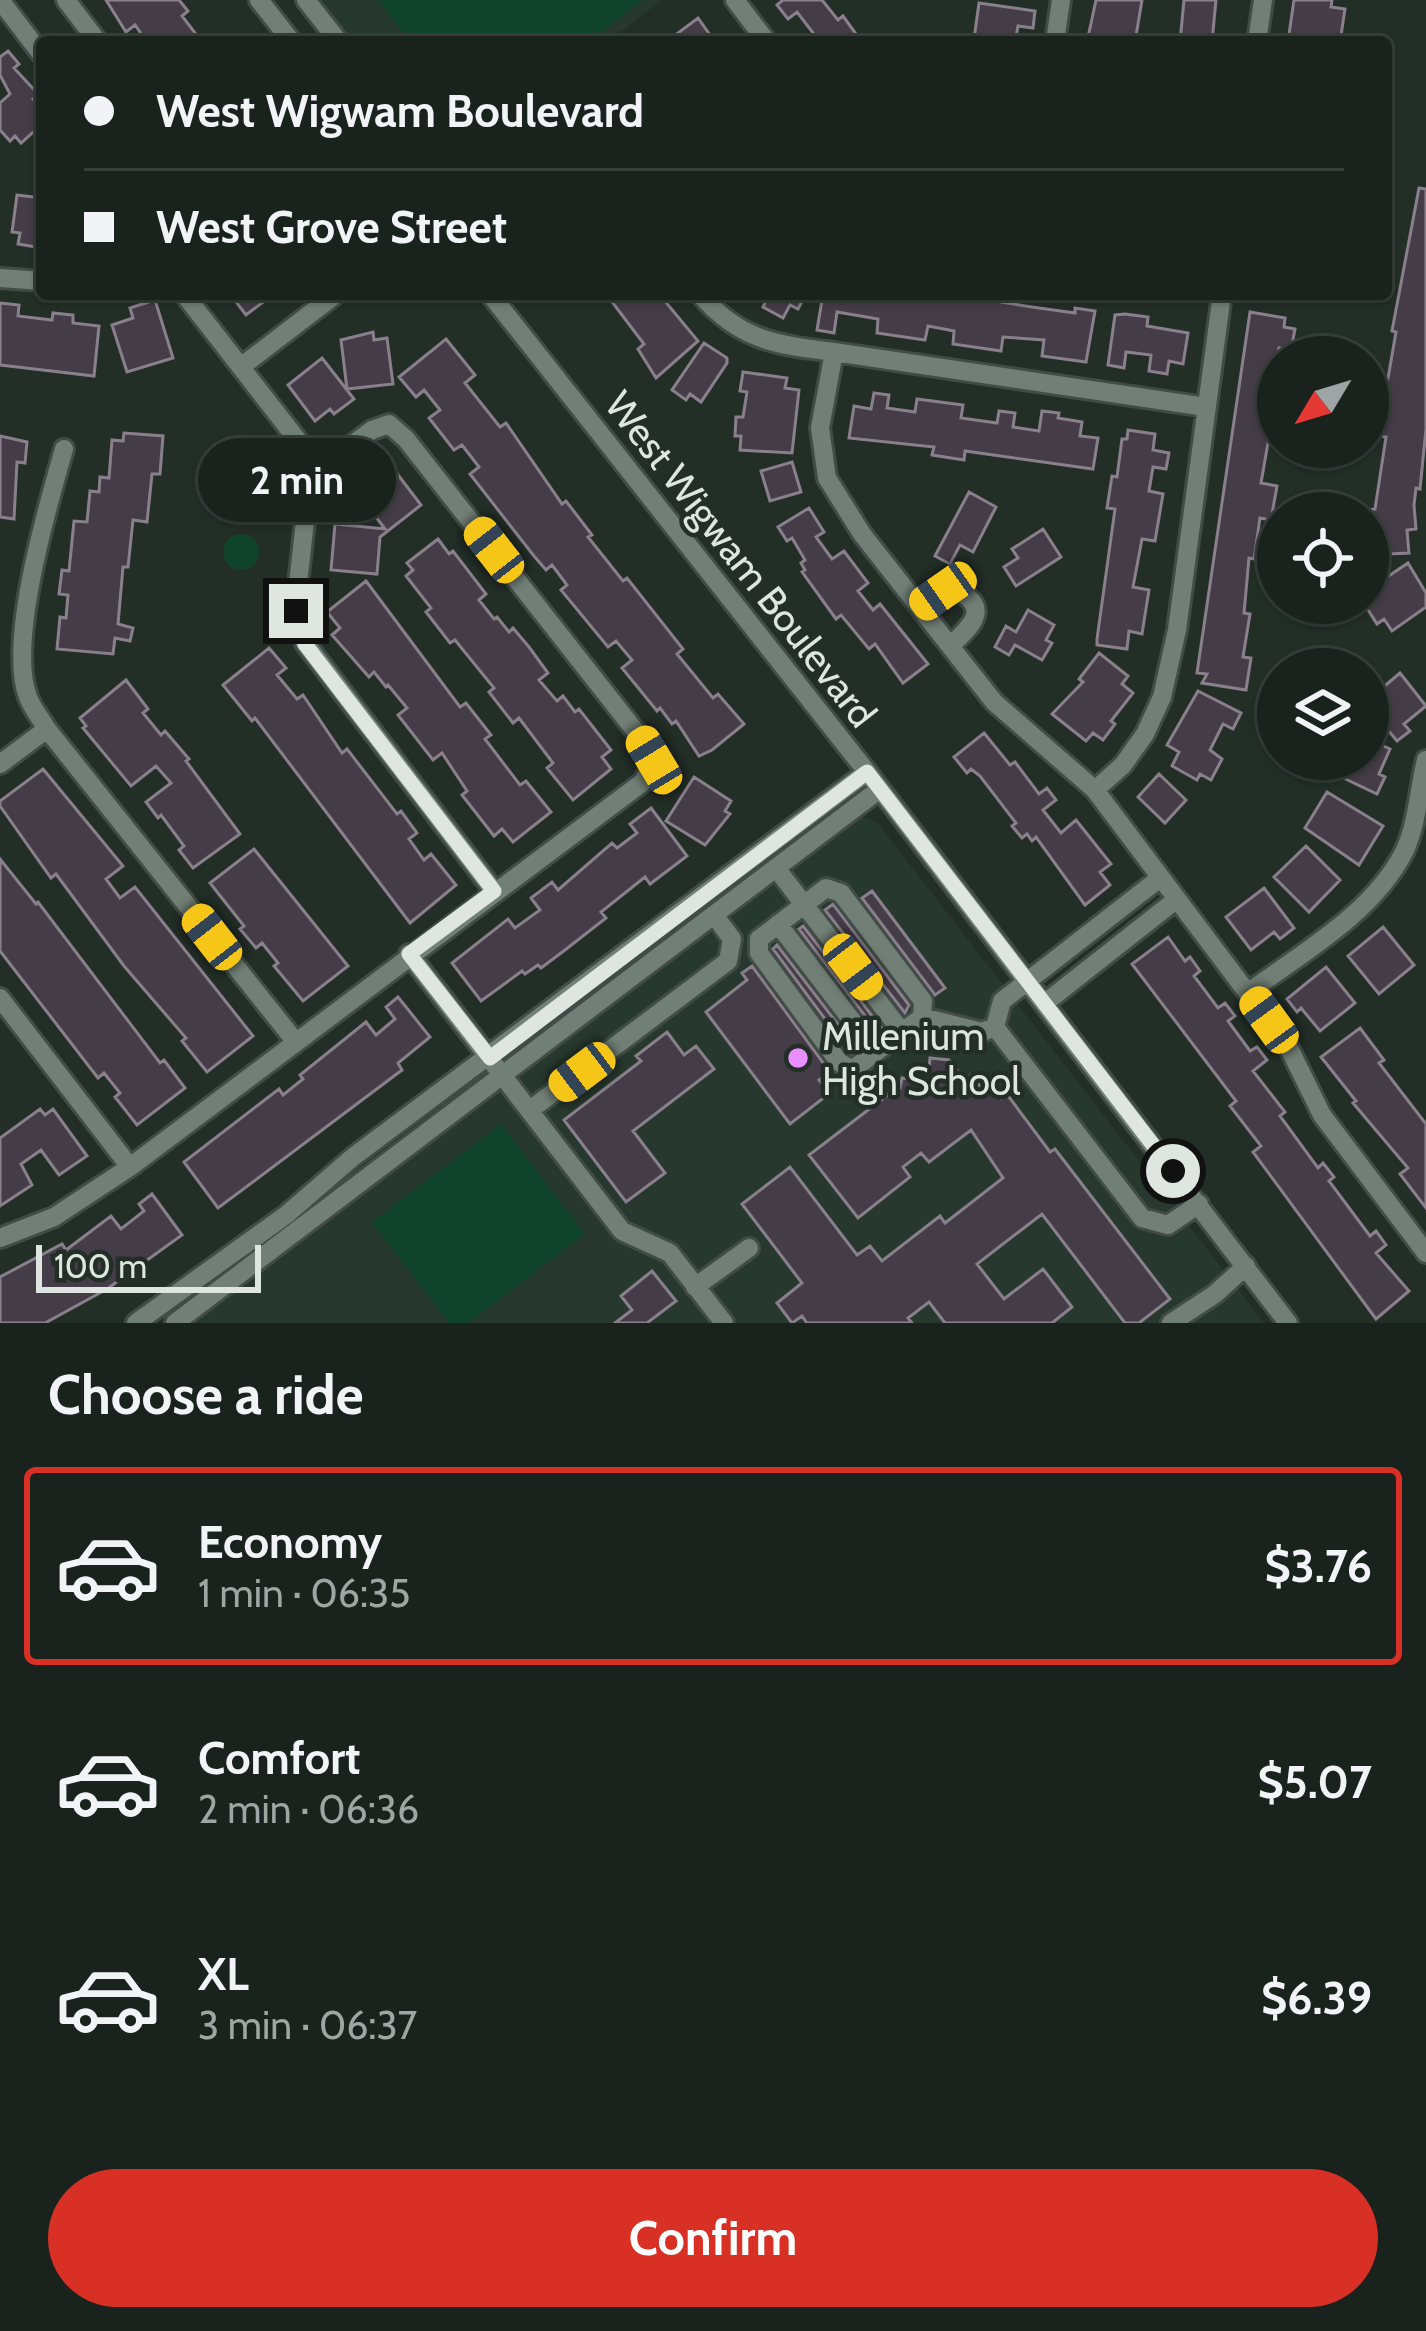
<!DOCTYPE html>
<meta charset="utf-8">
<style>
:root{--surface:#1a221d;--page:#232a26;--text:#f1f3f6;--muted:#9fa4a4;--line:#383f3b;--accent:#d93025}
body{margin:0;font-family:Cabin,sans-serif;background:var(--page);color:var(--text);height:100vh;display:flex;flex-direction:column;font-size:45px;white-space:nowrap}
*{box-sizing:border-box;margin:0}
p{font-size:39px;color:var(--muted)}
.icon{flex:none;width:66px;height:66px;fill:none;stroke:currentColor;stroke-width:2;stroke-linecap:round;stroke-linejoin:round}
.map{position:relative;height:1323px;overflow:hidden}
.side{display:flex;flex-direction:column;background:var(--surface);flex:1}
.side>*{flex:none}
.banner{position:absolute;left:36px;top:36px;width:1356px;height:264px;border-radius:12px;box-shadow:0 3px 9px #0004,0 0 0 3px var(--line);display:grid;align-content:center;height:264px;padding:0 48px;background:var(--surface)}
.needle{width:78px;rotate:232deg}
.tools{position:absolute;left:1257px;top:336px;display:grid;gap:24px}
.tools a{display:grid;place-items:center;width:132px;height:132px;border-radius:50%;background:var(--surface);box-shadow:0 3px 9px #0004,0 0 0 3px var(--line);font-size:60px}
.scale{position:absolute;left:36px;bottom:30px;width:225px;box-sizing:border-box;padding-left:12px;border:6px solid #dfe6e2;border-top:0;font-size:33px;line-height:42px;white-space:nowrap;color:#dfe6e2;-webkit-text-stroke:9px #232e27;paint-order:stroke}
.end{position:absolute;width:54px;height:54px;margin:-27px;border:15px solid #dfe6e2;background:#111;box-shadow:0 0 0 6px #111}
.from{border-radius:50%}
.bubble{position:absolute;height:84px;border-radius:42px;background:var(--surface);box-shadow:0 3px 9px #0004,0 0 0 3px var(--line);font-size:39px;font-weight:700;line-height:84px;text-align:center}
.car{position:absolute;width:36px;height:72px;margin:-36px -18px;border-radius:15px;box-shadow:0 0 9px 3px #0007;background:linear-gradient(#f5c518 24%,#345 0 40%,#f5c518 0 76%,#345 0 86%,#f5c518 0)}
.banner b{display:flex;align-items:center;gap:42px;height:114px;font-size:45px}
.banner b+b{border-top:3px solid var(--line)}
.banner i{width:30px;height:30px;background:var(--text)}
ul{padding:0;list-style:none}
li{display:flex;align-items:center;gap:36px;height:198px;margin:0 24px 18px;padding:0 24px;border:6px solid transparent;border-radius:12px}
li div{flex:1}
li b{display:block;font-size:45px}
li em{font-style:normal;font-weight:700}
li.current{border-color:var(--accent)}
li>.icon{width:108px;height:108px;stroke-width:1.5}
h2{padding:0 48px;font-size:54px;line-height:144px}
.action{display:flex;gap:24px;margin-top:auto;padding:24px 48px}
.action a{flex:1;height:138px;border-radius:72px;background:var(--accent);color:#fff;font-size:48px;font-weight:700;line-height:138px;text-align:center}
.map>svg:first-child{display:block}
</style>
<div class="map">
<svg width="1426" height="1323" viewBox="0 0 1426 1323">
<rect width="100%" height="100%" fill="#232e27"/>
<path fill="#27392e" d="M297 0H662L608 42H330Z
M860 815 877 822 1264 1323H183Z"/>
<path fill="#10432c" d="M378 0H643L589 42H410Z
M223 552a18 18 0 1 1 36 0a18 18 0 1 1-36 0Z
M501 1124 585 1234 468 1323H449L372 1222Z"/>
<path fill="#443c46" stroke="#89808b" stroke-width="3" d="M106 0H179L188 11 182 16 202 42H147L135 25 126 32Z
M783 0H822L838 20 843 16 856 34 846 42H820L797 12 788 19 777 5Z
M1096 0H1142L1135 42H1087Z
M1184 0H1216L1212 42H1180Z
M1294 0H1332L1331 7 1345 9 1340 42 1288 41Z
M979 3 1035 11 1033 28 1018 26 1015 42 974 39Z
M698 18 715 42H666Z
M8 51 19 64 14 68 38 94 33 99 42 109V124L21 143 15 136 10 141 0 130V103L10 94 0 75V57Z
M1419 188 1426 189V429L1420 489 1416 488 1414 505 1416 529 1407 530 1409 553 1368 555V510L1375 509 1386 437 1378 436 1396 332 1392 331Z
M17 195 42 198V248L18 244 20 233 12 232Z
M230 294H274L246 315Z
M606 294H659L698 341 656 378 638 349 644 344Z
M769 294H806L798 309 790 305 783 318 763 307Z
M823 294H982V299L1032 307 1075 313V308L1095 311 1086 362 1042 356 1044 340 1003 337 1001 351 953 344 954 331 928 326 925 340 877 333 878 319 837 312 834 333 817 330Z
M155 300 173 358 127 372 112 325 133 318 130 308Z
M0 303 19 305 18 316 52 320 53 313 73 315V323L99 326 94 376 0 365Z
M1250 312 1285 318 1284 327 1295 329 1291 350 1279 348 1274 405 1278 406V439L1269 437 1261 483 1277 486 1271 520 1260 518 1254 559 1249 558 1244 613 1250 614 1243 657 1251 658 1246 690 1202 683 1207 674 1197 673Z
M1125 314 1148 317 1147 326 1188 333 1183 364 1169 361 1167 374 1149 371 1151 355 1126 352 1124 368 1108 365 1115 315Z
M373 332 374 340 387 338 393 384 347 389 341 340Z
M446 339 475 375 465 383 500 427 506 423 562 504 566 501 592 535 588 537 623 581 627 578 683 649 677 654 713 698 718 694 744 724 712 750 699 756 676 721 672 724 660 708 657 711 622 668 632 660 616 641 608 647 561 590 567 585 552 565 546 570 534 556 470 474 479 467 462 445 454 450 429 418 440 410 424 390 416 397 399 377Z
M704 343 727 358V363L701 402 690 394 686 400 672 390Z
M322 358 354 399 334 414 330 409 315 421 288 385Z
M743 372 787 378 785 388 799 390 792 453 740 450 741 436H735L736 417H743L747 392 740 391Z
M874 393 889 395 887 408 915 412 917 399 963 405 961 418 997 423 999 411 1015 413 1013 427 1039 431 1042 411 1059 413 1058 418 1082 422 1080 436 1098 438 1093 469 965 451 964 460 932 455 934 447 849 438 854 406 871 409Z
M1128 430 1155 434 1153 450 1169 453 1166 469 1153 467 1149 491 1163 494 1155 541 1142 539 1133 587 1149 590 1142 634 1129 631 1127 649 1097 645V639L1115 509 1107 508 1112 476 1117 477 1122 439H1127Z
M124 433 163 436 160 474H152L147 522 133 520 128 567H123L118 624 133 628 130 641 115 638 113 654 57 649 60 617 66 618 68 595 59 594 62 570 69 571 74 521 87 522 90 491 99 492 100 477 109 478 112 440 123 441Z
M0 436 27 442 25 463 17 462 14 519 0 517Z
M386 459 421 505 380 537 377 574 331 570 335 524 385 529 352 485Z
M792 462 801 492 770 501 761 471Z
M969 492 996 507 973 552 960 545 950 564 935 556Z
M809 508 824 532 816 537 832 559 844 551 868 583 858 591 873 610 880 604 928 664 903 683 875 644 869 649 841 615 836 619 802 572 805 570 801 563 805 560 792 538 787 541 778 527Z
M1043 529 1061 557 1016 586 1004 567 1018 558 1012 549Z
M438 539 449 554 453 551 486 594 479 600 494 619 497 617 509 632 513 628 529 647 548 673 539 680 557 701 563 696 575 712 579 709 611 750 602 757 611 769 573 800 547 768 553 763 519 718 513 723 489 692 494 688 455 640 450 643 426 612 431 608 406 576 413 570 407 563Z
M1408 563 1426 593V607L1392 631 1384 619 1377 624 1365 605 1368 590Z
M366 581 460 707 466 703 491 735 485 739 520 785 526 781 551 812 513 842 502 829 494 836 462 795 467 791 442 753 433 760 398 715 407 708 388 685 386 687 374 672 369 677 332 635 340 628 327 612Z
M1028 610 1054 625 1046 640 1052 643 1042 660 1015 645 1009 655 995 647 1006 626 1016 632Z
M269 648 286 668 277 675 297 699 303 695 342 753 347 749 397 814 401 811 417 833 409 839 424 860 431 854 456 885 410 923 255 718 252 721 223 685Z
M1099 653 1128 676 1122 684 1133 693 1111 721 1115 724 1103 740 1093 733 1086 741 1052 714 1083 682 1079 679Z
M1400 673 1426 706 1404 724 1410 731 1397 741 1368 706V700Z
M126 680 148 709 143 713 161 735 165 731 189 759 186 761 240 834 193 868 179 850 184 846 161 815 158 818 146 802 171 783 156 766 131 786 83 728 86 726 80 718Z
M1198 691 1241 713 1233 729 1223 724 1210 750 1222 759 1211 780 1200 774 1197 780 1172 766 1179 752 1167 745Z
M984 733 1010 765 1015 762 1039 794 1047 788 1056 800 1043 810 1061 833 1076 820 1111 864 1100 872 1110 885 1085 905 1036 837 1032 841 1027 834 1022 838 1012 826 1016 823 980 776 971 769 967 773 954 757Z
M1368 739 1390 749 1379 774 1385 777 1377 794 1331 772 1337 759H1368Z
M43 769 123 866 106 879 120 898 135 887 253 1036 207 1072 182 1041 186 1038 124 966 56 874 51 878 0 806V801Z
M1159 774 1186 800 1165 823 1138 797Z
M694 777 731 801 725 811 730 814 705 845 666 821Z
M1327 792 1383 826 1359 865 1305 828Z
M651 808 687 856 650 884 645 877 601 912 606 918 565 950 541 968 538 965 525 974 522 971 481 1001 452 963 508 919 515 928 540 910 531 898 552 882 558 890 612 843 617 848 637 833 630 824Z
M1306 846 1340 880 1309 912 1274 877Z
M254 849 348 966 303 1001 274 966 278 963 262 943 256 948 240 929 244 926 210 883Z
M0 859 36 904 38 902 160 1063 164 1060 185 1088 137 1125 115 1097 120 1093 104 1073 98 1078 0 951Z
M1264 888 1294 928 1280 939 1274 932 1251 950 1226 917Z
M872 891 945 988 935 995 862 898Z
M833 904 909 1005 905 1013 825 910Z
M803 926 883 1030 878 1033 799 929Z
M1383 927 1414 965 1379 994 1348 956Z
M1168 937 1185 961 1190 957 1200 971 1194 976 1218 1008 1225 1003 1235 1016 1228 1021 1250 1051 1257 1047 1267 1060 1253 1071 1285 1112 1280 1116 1318 1168 1323 1163 1334 1177 1329 1181 1370 1236 1376 1231 1386 1245 1376 1253 1409 1291 1376 1319 1253 1152 1261 1146 1230 1106 1236 1101 1132 964Z
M777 945 857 1049 851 1054 773 949Z
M752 966 830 1072 819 1080 830 1093 790 1124 706 1012 747 980 742 973Z
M1326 967 1355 1003 1320 1031 1301 1008 1297 1012 1287 999Z
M398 997 430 1037 398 1063 402 1070 218 1208 184 1162 279 1089 283 1095 303 1079 300 1075 366 1022 376 1035 395 1019 386 1007Z
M1360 1028 1384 1060 1379 1063 1426 1124V1208L1400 1174 1408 1168 1353 1103 1356 1101 1321 1057Z
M667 1032 684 1055 696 1046 714 1069 633 1131 665 1173 626 1202 564 1120 641 1061 636 1056Z
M930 1058 949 1060 964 1079 971 1075 983 1090 990 1084 1001 1098 1006 1093 1050 1152 1055 1149 1170 1299 1139 1323H1125L1042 1214 977 1264 1004 1299 1043 1269 1072 1307 1052 1323H945L929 1302 908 1318 912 1323H807L802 1316 792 1323 777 1303 802 1283 742 1204 790 1167 857 1255 870 1246 882 1261 940 1216 945 1223 1003 1178 971 1130 929 1162 921 1153 903 1167 910 1177 858 1218 809 1155 889 1094 891 1087 900 1088 902 1078 914 1080 913 1069 929 1071Z
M40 1109 45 1115 53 1109 87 1156 59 1175 41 1150 21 1164 32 1185 0 1206V1138Z
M152 1194 182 1235 107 1289 45 1323H0V1277L62 1244 66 1250 111 1216 121 1229 144 1211 139 1204Z
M652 1271 676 1301 647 1323H615L632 1310 621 1296Z"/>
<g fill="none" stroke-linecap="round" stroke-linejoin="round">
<g stroke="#424c47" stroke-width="24">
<path id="minor" d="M0 0 42 55
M66 0 98 42
M259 0 292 42
M306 0 339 42
M735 0 767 42
M1055 42 1061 0
M1257 42 1263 0
M0 278 42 281
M184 294 320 469
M490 294 867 772 1288 1323
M700 294C739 340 776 345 834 352L820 428 827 478 862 534 994 702 1095 790 1289 1048 1322 1115 1426 1253
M834 352 1206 407
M242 366 336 294
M64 449C48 505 7 643 28 697 32 708 41 719 47 729L295 1041
M920 607 943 591 954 589C992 607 973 625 950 646
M0 764 47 729
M1095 790 1123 765 1145 734 1162 697 1177 630 1222 294
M776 868 902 1032
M1160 878 1002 1001 995 1027 1142 1218 1168 1225 1199 1204
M826 888 841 893 923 1001 922 1017 852 1070 839 1062 759 953V939Z
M778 924 876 1052
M409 954 622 1231 670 1253 724 1323
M1249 992C1302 953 1373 913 1404 852 1417 826 1419 788 1426 760
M0 998 130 1167
M1045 1003 1177 899
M922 1017 982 1032 995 1027
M530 1110 728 961 732 939 714 915
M0 1238 54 1217 130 1167 643 782 654 760 640 737 406 439 389 424 372 430 320 469 307 503 295 611 305 643 494 891
M695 1287 749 1248
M136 1323 286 1215 353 1157 867 772
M175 1323 880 789
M1171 1323 1215 1294 1246 1266"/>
</g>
<use href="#minor" stroke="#717f76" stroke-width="18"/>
</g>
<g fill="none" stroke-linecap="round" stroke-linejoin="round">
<path stroke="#dfe6e2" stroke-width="15" d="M296 611 305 644 494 891 409 954 490 1058 867 772 1173 1171"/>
</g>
<circle fill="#e88eff" stroke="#232e27" stroke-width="4.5" cx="798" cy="1058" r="12"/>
<g text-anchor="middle" stroke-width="9" stroke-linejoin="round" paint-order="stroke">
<g font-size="39" fill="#dfe6e2" stroke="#232e27">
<text transform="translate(741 559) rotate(52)" y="14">West Wigwam Boulevard</text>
</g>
<g font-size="39" fill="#dfe6e2" stroke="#232e27" text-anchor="start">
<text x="822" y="1050">Millenium<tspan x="822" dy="45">High School</tspan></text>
</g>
</g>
</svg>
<div class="tools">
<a><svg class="needle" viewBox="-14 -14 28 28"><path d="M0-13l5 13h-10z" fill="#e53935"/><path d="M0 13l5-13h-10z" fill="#9fa4a4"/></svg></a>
<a><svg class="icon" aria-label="locate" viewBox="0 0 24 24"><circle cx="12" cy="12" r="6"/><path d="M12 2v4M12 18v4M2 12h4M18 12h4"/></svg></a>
<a><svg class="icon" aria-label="layers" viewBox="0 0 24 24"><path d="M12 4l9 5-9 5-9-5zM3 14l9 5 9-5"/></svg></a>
</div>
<div class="scale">100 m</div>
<i class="end from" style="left:1173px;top:1171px"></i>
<i class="end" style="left:296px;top:611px"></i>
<div class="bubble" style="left:198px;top:438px;width:198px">2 min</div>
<i class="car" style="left:494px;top:550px;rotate:322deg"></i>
<i class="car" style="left:943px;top:591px;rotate:235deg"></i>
<i class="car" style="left:654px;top:760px;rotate:329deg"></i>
<i class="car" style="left:212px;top:937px;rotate:322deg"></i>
<i class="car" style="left:853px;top:967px;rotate:143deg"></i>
<i class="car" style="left:1269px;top:1020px;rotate:324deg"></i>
<i class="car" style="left:582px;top:1072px;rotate:233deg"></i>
<div class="banner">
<b><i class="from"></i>West Wigwam Boulevard</b>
<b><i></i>West Grove Street</b>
</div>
</div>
<section class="side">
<h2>Choose a ride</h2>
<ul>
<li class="current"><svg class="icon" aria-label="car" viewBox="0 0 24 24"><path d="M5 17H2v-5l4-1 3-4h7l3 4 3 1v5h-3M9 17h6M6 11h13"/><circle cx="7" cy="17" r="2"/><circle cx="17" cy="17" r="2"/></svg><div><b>Economy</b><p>1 min · 06:35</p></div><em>$3.76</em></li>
<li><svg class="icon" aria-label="car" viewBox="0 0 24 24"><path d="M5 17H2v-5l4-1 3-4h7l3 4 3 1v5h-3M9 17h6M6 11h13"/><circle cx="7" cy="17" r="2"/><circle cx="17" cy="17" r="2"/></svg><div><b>Comfort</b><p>2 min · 06:36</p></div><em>$5.07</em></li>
<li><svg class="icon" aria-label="car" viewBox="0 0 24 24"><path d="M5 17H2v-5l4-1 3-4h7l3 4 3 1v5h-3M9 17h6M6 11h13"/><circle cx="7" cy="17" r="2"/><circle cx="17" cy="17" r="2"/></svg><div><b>XL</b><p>3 min · 06:37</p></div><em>$6.39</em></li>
</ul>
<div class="action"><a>Confirm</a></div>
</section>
